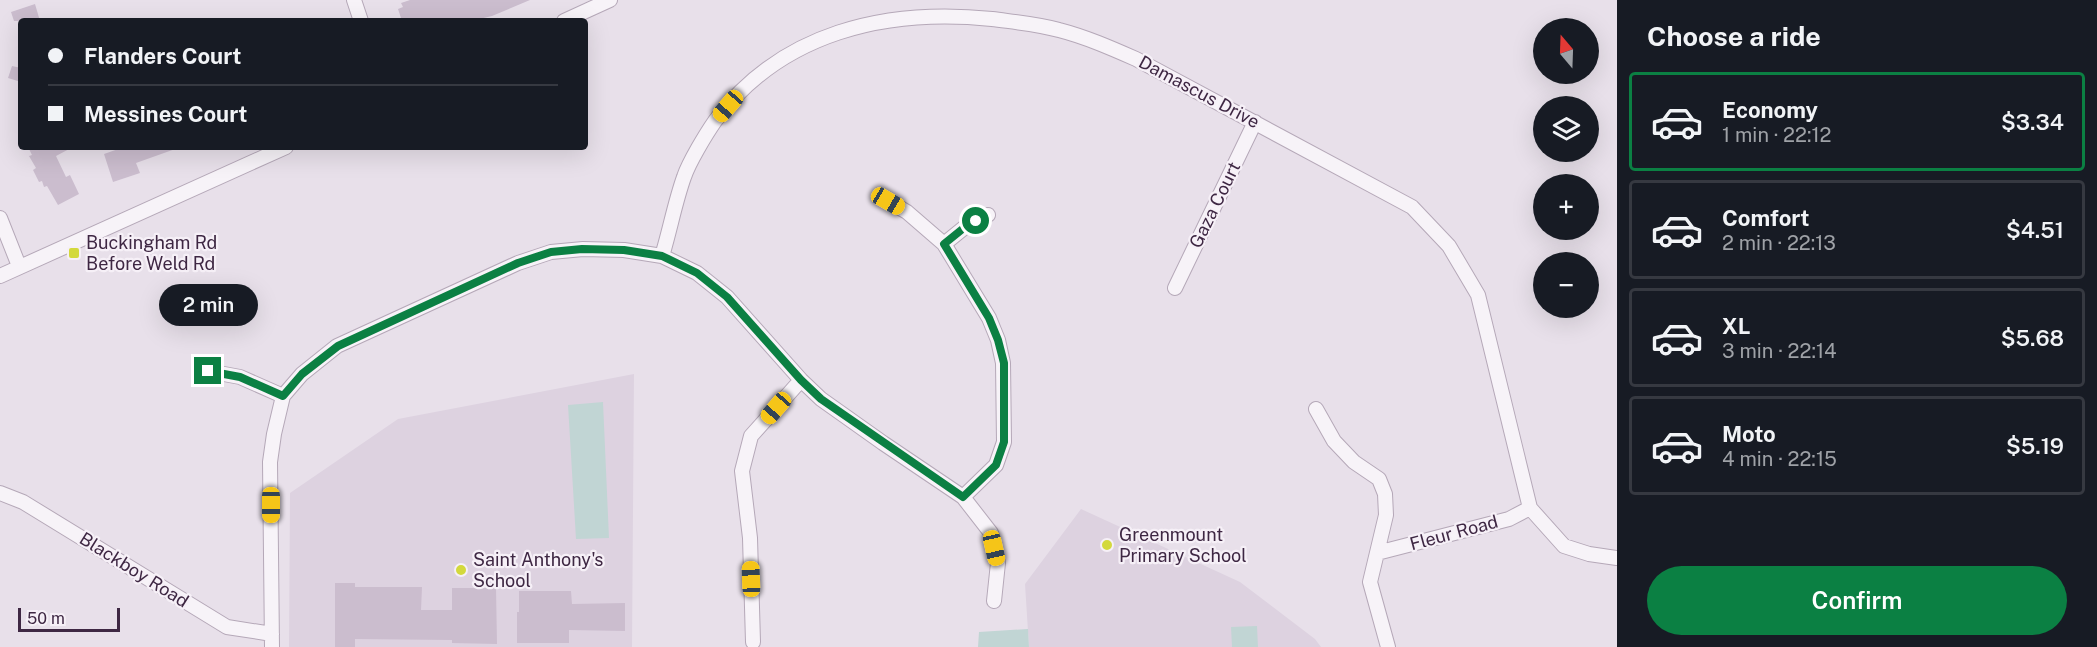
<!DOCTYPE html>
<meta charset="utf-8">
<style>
:root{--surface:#171b24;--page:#242831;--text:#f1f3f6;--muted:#9ea1a6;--line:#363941;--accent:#0b8043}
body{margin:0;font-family:"Public Sans",sans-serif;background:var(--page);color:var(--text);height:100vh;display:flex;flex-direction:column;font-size:22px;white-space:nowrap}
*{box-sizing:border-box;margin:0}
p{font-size:20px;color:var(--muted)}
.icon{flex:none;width:33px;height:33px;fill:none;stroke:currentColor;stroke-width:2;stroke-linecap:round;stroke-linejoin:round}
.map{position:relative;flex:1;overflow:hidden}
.details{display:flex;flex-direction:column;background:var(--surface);width:480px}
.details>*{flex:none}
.guide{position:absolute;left:18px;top:18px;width:570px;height:132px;border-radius:6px;box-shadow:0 6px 24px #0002;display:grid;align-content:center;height:132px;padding:0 30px;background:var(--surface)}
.needle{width:39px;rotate:341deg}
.fabs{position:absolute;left:1533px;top:18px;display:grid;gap:12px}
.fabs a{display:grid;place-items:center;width:66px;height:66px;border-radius:50%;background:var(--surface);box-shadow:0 6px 24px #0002;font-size:30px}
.scale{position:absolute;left:18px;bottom:15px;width:102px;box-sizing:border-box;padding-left:6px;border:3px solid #3e2743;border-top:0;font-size:16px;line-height:21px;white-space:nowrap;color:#3e2743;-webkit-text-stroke:4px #f6f0f7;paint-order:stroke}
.end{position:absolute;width:27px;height:27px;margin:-14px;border:8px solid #0b8043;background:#fff;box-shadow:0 0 0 3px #fff}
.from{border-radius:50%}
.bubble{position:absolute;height:42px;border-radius:21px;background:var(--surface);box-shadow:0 6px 24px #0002;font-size:20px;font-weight:600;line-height:42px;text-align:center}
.car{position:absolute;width:18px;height:36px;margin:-18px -9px;border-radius:8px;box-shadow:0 0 4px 2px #0007;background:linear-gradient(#f5c518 24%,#345 0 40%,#f5c518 0 76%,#345 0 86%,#f5c518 0)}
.guide b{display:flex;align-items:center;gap:21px;height:57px;font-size:22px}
.guide b+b{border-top:2px solid var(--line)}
.guide i{width:15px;height:15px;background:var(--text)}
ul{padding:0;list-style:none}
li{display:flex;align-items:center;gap:18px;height:99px;margin:0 12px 9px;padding:0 18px;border:3px solid var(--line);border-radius:6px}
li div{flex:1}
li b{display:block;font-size:22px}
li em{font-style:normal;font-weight:600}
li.active{border-color:var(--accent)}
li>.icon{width:54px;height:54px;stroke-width:1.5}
h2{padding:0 30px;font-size:27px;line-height:72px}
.action{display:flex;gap:12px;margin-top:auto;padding:12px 30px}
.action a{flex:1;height:69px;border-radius:36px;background:var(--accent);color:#fff;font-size:24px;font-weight:600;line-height:69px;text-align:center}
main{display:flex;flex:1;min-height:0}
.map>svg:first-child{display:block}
</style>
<main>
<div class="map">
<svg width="1617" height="647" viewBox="0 0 1617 647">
<rect width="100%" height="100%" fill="#e8e0ea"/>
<path fill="#ddd2e0" d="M634 374 632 647H289L290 493 398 419Z
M1081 509 1240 582 1315 639 1321 647H1029L1025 584Z"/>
<path fill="#c1d5d4" d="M603 402 609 538 576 539 568 405Z
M1257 626 1258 647H1232L1231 627Z
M1028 629 1029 647H978L979 632Z"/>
<path fill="#cbbdce" d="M410 0H530L492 16 471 21H402L398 9 403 7 401 3Z
M35 4 40 21H14L11 12Z
M12 66 21 68V82L8 78Z
M28 147H73L56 156 66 177 70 175 79 194 58 205 47 186 44 187 42 181 39 182 33 170 36 168 29 156 32 155Z
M124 147H177L178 148 136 163 140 173 113 182 104 154Z
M335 583H355V587H422L421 610H452V588H496L497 644 452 643V640L355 639V647H335Z
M519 591H571L572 604 625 603V631L569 630V643H517V612H519Z"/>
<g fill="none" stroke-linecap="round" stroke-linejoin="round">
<g stroke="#b5a8b8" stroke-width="16">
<path id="minor" d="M354 0 361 21
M564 21 610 0
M888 201 907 212 944 244 989 318 998 340 1003 363 1004 442 996 465 963 497
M0 218 19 266
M944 244 965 227 988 215
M662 256C670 230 675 202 684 177 689 162 706 134 715 121 781 32 886 8 992 19 1014 22 1038 24 1059 30 1086 37 1111 48 1136 59L1412 207 1449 246 1478 295 1530 508 1564 546 1589 554 1617 558
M0 276 286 147
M1175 288 1255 122
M208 371 240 377 283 396
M1316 409 1334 441 1354 462 1379 479 1385 494 1386 515 1370 582 1388 647
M0 493 23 502 227 627 272 634
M1377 553 1509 519 1530 508
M753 642 750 538 742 471 751 436 801 380
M272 647 270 462 274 434 283 396 302 374 337 346 518 263 551 252 583 249 624 250 662 256 697 273 727 297 801 380 821 399 883 443 963 497 991 533 998 563 994 601"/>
</g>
<use href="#minor" stroke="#f7f3f8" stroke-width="14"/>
</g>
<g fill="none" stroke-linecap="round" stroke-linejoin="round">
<path stroke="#0b8043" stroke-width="8" d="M208 371 240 377 283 396 302 374 338 346 518 263 551 252 582 249 624 250 662 256 697 273 727 297 801 380 821 399 963 497 996 465 1004 442V363L998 340 989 318 944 244 965 227 976 221"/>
</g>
<g fill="#d3d93c" stroke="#f6f0f7" stroke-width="2">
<rect x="68" y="247" width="12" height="12" rx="3"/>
<circle cx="1107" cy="545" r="6"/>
<circle cx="461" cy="570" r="6"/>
</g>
<g text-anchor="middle" stroke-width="4.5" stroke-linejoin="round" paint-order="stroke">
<g font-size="18" fill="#3e2743" stroke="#f6f0f7">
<text transform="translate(1199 92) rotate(28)" y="6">Damascus Drive</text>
<text transform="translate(1215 205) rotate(-64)" y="6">Gaza Court</text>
<text transform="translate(1454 533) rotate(-15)" y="6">Fleur Road</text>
<text transform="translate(134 570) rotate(32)" y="6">Blackboy Road</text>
</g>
<g font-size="18" fill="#3e2743" stroke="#f6f0f7" text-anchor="start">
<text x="86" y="249">Buckingham Rd<tspan x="86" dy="21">Before Weld Rd</tspan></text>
<text x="1119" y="541">Greenmount<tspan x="1119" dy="21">Primary School</tspan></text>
<text x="473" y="566">Saint Anthony's<tspan x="473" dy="21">School</tspan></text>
</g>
</g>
</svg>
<div class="fabs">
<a><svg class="needle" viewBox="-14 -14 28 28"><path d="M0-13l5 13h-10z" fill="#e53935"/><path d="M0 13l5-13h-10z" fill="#9ea1a6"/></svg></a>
<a><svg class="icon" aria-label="layers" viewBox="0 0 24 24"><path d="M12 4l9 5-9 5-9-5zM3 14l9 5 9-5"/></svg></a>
<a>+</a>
<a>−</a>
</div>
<div class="scale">50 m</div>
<i class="end from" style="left:976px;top:221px"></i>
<i class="end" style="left:208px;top:371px"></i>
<div class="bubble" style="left:159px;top:284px;width:99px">2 min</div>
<i class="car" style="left:728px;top:106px;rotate:221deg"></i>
<i class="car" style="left:888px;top:201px;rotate:120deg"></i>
<i class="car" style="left:776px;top:408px;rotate:221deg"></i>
<i class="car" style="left:271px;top:505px;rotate:180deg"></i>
<i class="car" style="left:994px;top:548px;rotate:167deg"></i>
<i class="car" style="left:751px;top:579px;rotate:358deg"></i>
<div class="guide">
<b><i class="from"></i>Flanders Court</b>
<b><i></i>Messines Court</b>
</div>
</div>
<section class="details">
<h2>Choose a ride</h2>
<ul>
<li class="active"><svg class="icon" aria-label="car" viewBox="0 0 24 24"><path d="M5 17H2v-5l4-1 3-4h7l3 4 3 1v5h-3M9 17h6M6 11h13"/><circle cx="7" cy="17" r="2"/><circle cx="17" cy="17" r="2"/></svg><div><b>Economy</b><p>1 min · 22:12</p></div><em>$3.34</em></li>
<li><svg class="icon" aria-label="car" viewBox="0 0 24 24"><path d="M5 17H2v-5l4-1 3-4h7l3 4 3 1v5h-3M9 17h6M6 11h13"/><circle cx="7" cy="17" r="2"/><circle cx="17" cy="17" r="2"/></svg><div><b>Comfort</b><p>2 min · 22:13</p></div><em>$4.51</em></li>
<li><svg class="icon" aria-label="car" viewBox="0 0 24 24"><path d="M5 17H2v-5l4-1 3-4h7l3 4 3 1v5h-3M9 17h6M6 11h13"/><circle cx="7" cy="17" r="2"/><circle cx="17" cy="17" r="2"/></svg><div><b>XL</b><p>3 min · 22:14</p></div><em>$5.68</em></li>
<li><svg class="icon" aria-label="car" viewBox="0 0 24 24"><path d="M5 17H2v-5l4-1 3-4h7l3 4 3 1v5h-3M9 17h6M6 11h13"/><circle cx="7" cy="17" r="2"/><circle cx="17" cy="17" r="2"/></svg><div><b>Moto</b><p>4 min · 22:15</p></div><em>$5.19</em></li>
</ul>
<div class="action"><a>Confirm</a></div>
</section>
</main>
